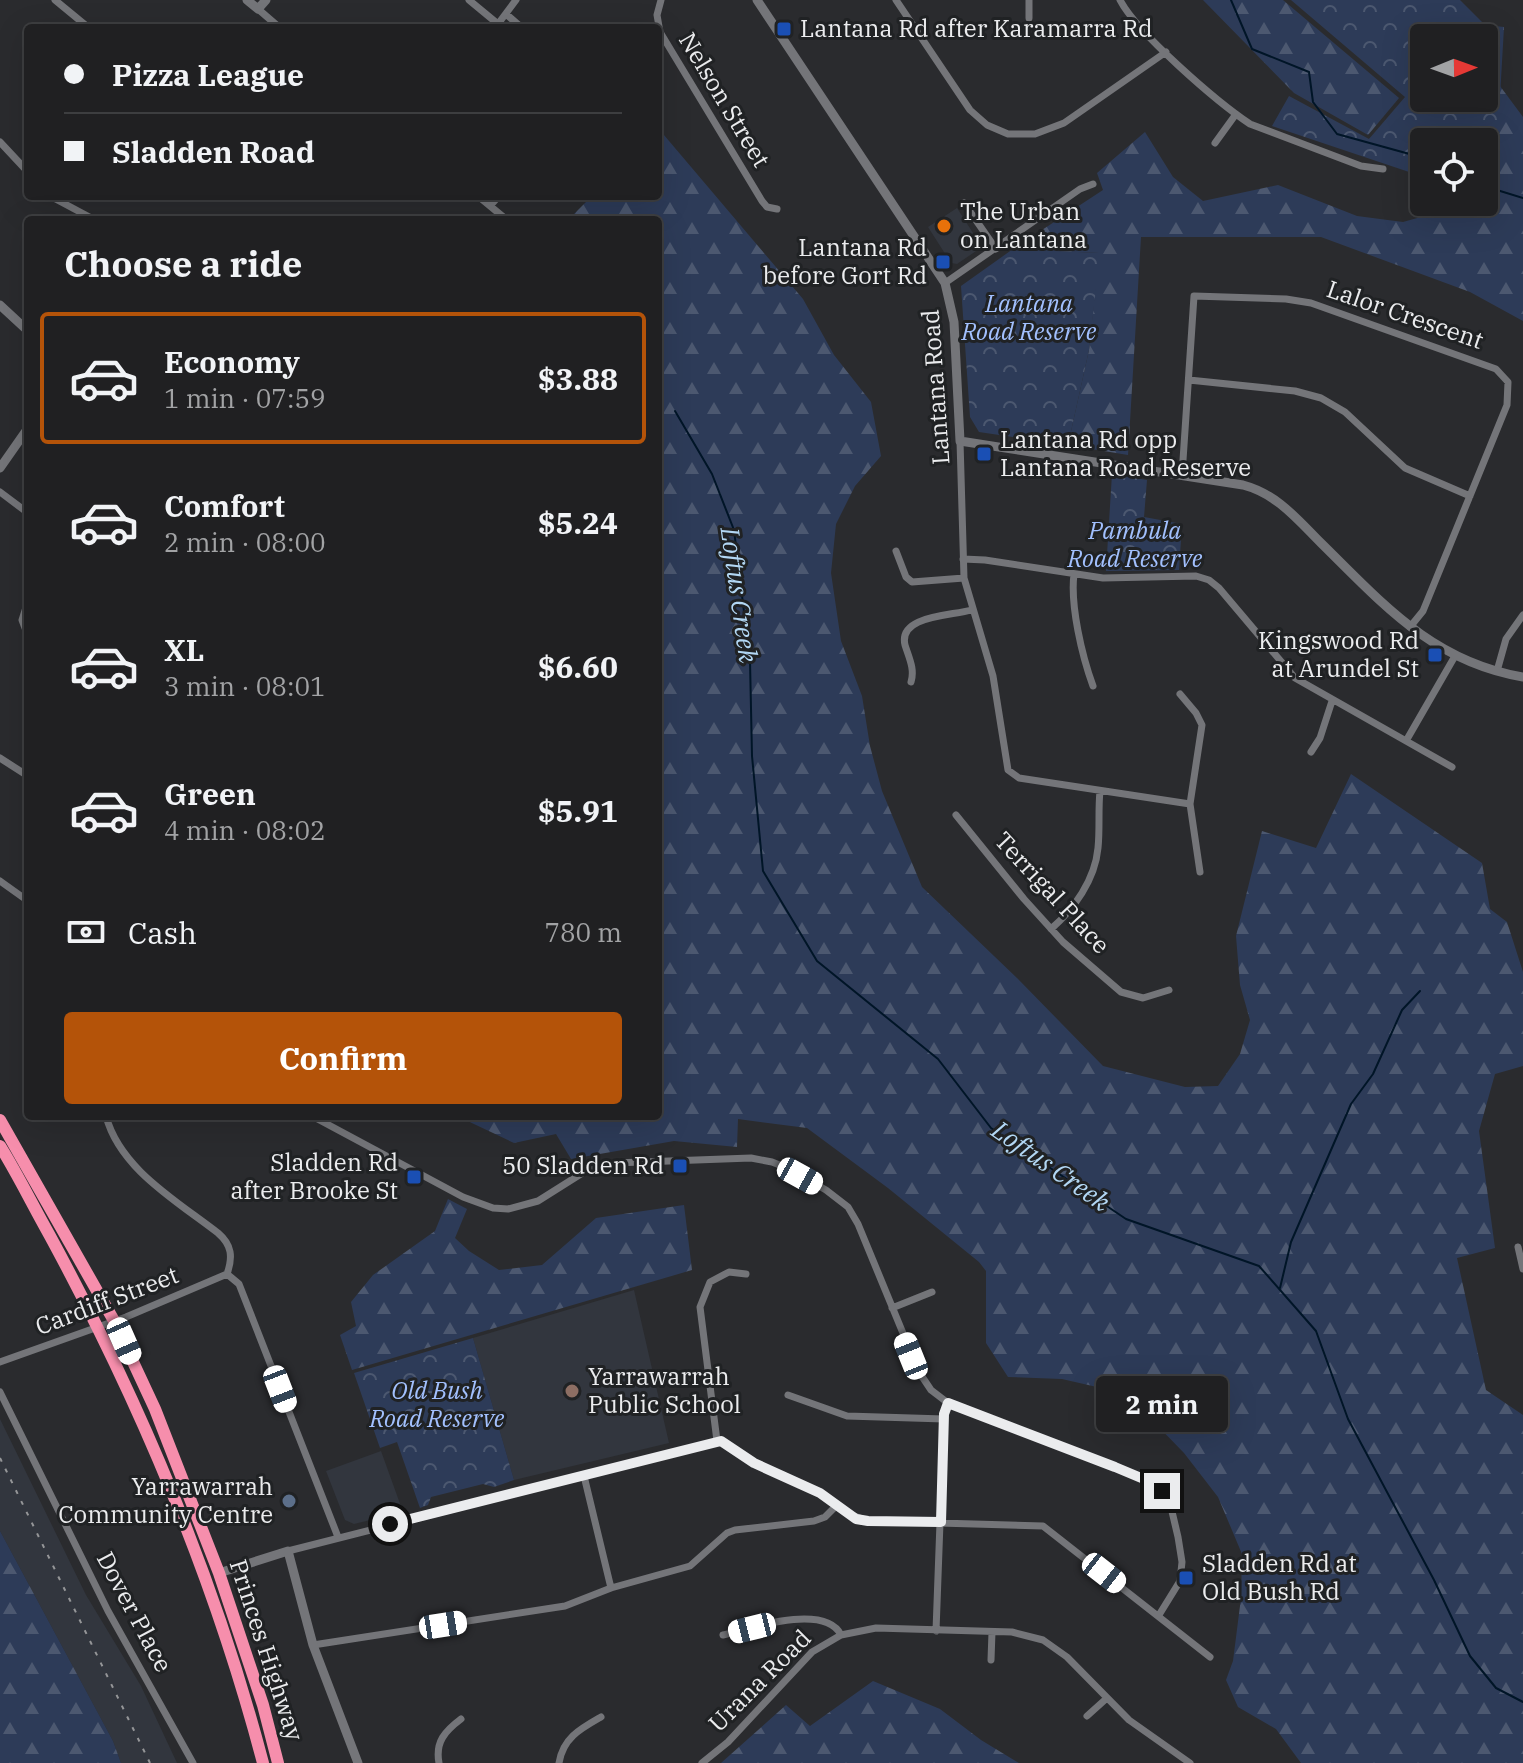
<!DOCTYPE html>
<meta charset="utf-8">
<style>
:root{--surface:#202022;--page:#2d2d2f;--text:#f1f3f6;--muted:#a2a3a5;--line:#3d3e40;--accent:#b45309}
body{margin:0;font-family:"IBM Plex Serif",serif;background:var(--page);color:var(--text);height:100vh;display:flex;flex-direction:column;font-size:30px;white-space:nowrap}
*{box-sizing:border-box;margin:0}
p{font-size:26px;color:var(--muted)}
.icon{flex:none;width:44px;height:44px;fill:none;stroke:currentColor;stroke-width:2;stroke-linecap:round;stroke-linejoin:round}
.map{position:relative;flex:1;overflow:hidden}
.side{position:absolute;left:24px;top:216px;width:638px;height:904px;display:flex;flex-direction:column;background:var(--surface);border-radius:8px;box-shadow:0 8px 32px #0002,0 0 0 2px var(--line)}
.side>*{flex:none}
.hud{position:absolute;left:24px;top:24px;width:638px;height:176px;border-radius:8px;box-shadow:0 8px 32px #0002,0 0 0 2px var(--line);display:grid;align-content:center;height:176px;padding:0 40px;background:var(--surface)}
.needle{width:52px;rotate:89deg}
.tools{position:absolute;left:1410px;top:24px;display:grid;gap:16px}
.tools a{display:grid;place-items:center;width:88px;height:88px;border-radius:8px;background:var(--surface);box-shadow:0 8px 32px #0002,0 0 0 2px var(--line);font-size:40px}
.end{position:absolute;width:36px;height:36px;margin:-18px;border:10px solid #ebecee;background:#111;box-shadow:0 0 0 4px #111}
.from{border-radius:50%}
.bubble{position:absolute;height:56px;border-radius:8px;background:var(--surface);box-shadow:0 8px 32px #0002,0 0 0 2px var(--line);font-size:26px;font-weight:700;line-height:56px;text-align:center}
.car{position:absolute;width:24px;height:48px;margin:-24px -12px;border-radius:10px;box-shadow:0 0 6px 2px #0007;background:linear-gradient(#fff 24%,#345 0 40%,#fff 0 76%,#345 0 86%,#fff 0)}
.hud b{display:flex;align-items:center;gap:28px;height:76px;font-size:30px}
.hud b+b{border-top:2px solid var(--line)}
.hud i{width:20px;height:20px;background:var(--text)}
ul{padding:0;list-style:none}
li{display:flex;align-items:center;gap:24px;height:132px;margin:0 16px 12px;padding:0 24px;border:4px solid transparent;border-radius:8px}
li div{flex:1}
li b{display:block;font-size:30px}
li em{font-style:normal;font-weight:700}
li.active{border-color:var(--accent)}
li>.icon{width:72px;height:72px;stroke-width:1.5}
h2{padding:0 40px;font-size:36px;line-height:96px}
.pay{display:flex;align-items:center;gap:20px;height:88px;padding:0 40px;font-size:30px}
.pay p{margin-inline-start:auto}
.action{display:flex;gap:16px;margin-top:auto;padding:16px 40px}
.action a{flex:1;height:92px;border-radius:8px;background:var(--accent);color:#fff;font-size:32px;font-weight:700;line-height:92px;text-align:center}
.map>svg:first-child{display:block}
</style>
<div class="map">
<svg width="1523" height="1763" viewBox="0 0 1523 1763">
<defs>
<pattern id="forest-firs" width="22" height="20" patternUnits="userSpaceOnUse" patternTransform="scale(2)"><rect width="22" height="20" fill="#2d3b58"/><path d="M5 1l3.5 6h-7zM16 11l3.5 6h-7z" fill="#4c5870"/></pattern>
<pattern id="park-crowns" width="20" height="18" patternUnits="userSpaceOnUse" patternTransform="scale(2)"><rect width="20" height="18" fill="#2d3b58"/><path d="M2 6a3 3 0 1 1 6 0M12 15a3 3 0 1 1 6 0" fill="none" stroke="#4c5870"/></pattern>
</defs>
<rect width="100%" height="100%" fill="#2a2b2e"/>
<path fill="#32363e" d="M957 208 982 247 957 264 951 263 928 227Z
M634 1290 669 1443 514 1480 473 1338Z
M0 1419 86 1595 141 1686 177 1763H121L113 1741 0 1531Z
M381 1451 403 1512 354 1524 345 1520 326 1471Z"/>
<path fill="url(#forest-firs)" d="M1203 0H1283L1399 98 1368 135 1294 93Z
M1500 86 1523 117V321L1470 292 1321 237H1141L1128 455 1068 445 1089 350 1099 253 1013 249 1103 190 1097 173 1145 132 1173 177 1203 201 1278 185 1357 216 1403 222 1428 215 1431 202H1484V142H1424V179L1369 139 1424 98H1484Z
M658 128 803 299 834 355 871 402 881 456 855 486 836 524 831 573 841 641 862 696 870 746 882 791 922 887 1018 979 1103 1066 1185 1087 1218 1086 1240 1054 1250 1020 1240 985 1236 936 1262 831 1316 848 1351 774 1482 863 1490 909 1507 922 1523 972V1066L1495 1074 1479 1131 1495 1248 1457 1258 1486 1390 1523 1415V1763H1301L1276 1729 1238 1707 1226 1680 1233 1661 1241 1598 1242 1554 1218 1497 1184 1453 1151 1419 1110 1390 1062 1379 1008 1377 986 1343V1271L979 1262 888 1188 807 1128 738 1119 737 1147 674 1141 571 1159 556 1134 514 1143 457 1116H658V220H568L592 196H658Z
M448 1199 467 1209 455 1238 469 1251 499 1270 542 1265 596 1218 684 1205 692 1270 352 1370 340 1335 356 1326 351 1302 373 1275 435 1231Z
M0 1531 113 1741 121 1763H0Z
M873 1681 940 1709 981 1740 1019 1763H721L786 1705 810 1726Z"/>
<path fill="url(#park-crowns)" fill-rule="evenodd" d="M1291 0H1460L1485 25 1504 27 1494 201 1484 197V142H1424V177L1272 126 1289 96 1369 139 1405 97ZM1484 38V98H1424V38Z
M1013 249 1100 253 1089 350 1068 445 979 432 970 417 961 286Z
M1112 474 1147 480 1144 517 1182 524 1179 570 1106 571Z
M473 1338 514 1480 494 1487 483 1484 431 1497 428 1505 420 1508 397 1442 380 1448 354 1373Z"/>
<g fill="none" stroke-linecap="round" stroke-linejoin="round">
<path stroke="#001527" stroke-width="2" d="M1231 0 1252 49 1309 72 1313 102 1337 134 1424 158
M1484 186 1523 198
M675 411 712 474 734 530 750 661 752 756 763 871 817 961 938 1059 991 1128 1126 1219 1259 1266 1316 1331 1348 1419 1434 1580 1470 1656 1496 1688 1523 1702
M1280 1288 1291 1242 1351 1104 1373 1074 1402 1010 1420 991"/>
<path stroke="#747579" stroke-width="7" d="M55 0 89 28
M469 0 498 24
M661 0 657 15 660 32 762 201 767 207 777 209
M896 0 970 110 987 125 1008 134H1035L1064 123 1166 52
M1029 0V18
M1120 0C1137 33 1217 102 1250 124L1361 166 1383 169
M258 9 280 28
M506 14 522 28
M495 28 516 0
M0 142 28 172
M1215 143 1236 114
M50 196 95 220
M478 196 507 220
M964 203 996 249
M490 206 499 196
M945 283 1080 189 1093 184
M1189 380 1295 391 1321 398 1345 412 1405 468 1470 496
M960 441 964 578 993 676 1008 770 1019 778 1190 804 1200 872
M1182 475 1194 296 1286 299 1311 303 1496 369 1508 382 1507 405 1423 611 1410 627
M0 492 28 513
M896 551 906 577 912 582 964 578
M963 559 985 560 1103 578 1196 576 1209 580 1219 588 1295 678 1452 767
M1074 574C1070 605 1082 656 1093 686
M28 601 22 620 28 636
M1497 671 1506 639 1523 615
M911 682C915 669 909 658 905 645 898 615 952 616 971 610
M1180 694 1196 713 1202 725 1190 804
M1406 741 1455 656
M1311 752 1320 738 1332 701
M0 758 28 776
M956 815 1024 899 1063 942 1121 992 1143 998 1169 990
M0 881 28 901
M1051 929C1074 909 1095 880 1098 848 1100 829 1098 810 1100 791
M106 1116C120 1169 177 1201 218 1233 232 1245 233 1257 227 1274L239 1284 338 1537
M312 1116 463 1197 493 1208 508 1209 538 1201 584 1172 614 1163 751 1158 772 1162 787 1168 826 1190 848 1207 858 1224 919 1372 931 1390 948 1403 1138 1476 1152 1483 1170 1503 1178 1537 1182 1562 1180 1581 1159 1615
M1518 1247 1523 1269
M892 1308 932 1292
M0 1362 126 1317 227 1274
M0 1392 108 1611 193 1763
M788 1395 847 1416 944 1419
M717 1441 700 1307 710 1282 729 1272 746 1274
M584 1476 611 1588
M288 1551 721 1441 754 1463 820 1493 846 1513 868 1521 1043 1526 1210 1657
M936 1631 944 1414 948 1403
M723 1635C750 1628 825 1603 841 1635
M313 1645 565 1606 611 1588 690 1566 727 1533 735 1530 814 1521 825 1517 836 1506
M991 1660 992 1632
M1087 1716 1107 1698
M439 1763C435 1742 445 1731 461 1719
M559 1763C563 1738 580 1729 601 1717
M702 1763 728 1742 812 1652 841 1635 876 1628 1012 1632 1043 1640 1067 1657 1129 1720 1190 1763"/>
<path stroke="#747579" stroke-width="9" d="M247 0 258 9 266 0
M757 0 945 283 954 322 960 441 1243 485C1277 494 1297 519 1321 543 1383 604 1433 662 1523 677
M0 305 28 331
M0 468 28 428
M219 1573 288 1551 313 1645 358 1763"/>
<path stroke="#f68eac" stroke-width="12" d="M0 1120 113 1319 155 1409 219 1573 263 1705 278 1763
M0 1146C18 1175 33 1206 50 1236 140 1402 215 1580 263 1763"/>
<path stroke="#959698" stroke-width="2" stroke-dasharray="4 8" stroke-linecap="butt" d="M0 1458 150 1763"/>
</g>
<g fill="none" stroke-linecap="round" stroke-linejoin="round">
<path stroke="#ebecee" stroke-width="10" d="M390 1524 721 1441 754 1463 820 1493 856 1519 868 1521 941 1522 944 1414 948 1403 1115 1467 1146 1480 1162 1491"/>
</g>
<g fill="#1a4fb4" stroke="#202224" stroke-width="3">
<rect x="776" y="21" width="16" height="16" rx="4"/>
<rect x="935" y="254" width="16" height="16" rx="4"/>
<rect x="976" y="446" width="16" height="16" rx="4"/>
<rect x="1427" y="647" width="16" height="16" rx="4"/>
<rect x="672" y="1158" width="16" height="16" rx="4"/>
<rect x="406" y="1169" width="16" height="16" rx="4"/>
<rect x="1178" y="1570" width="16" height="16" rx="4"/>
</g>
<circle fill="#e8710a" stroke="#202224" stroke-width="3" cx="944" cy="226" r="8"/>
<circle fill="#8d6e63" stroke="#202224" stroke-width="3" cx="572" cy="1391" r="8"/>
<circle fill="#5c6f8a" stroke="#202224" stroke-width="3" cx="289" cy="1501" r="8"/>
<g text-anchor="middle" stroke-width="6" stroke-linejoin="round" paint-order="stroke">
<g font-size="24" fill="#ebecee" stroke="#202224" text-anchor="start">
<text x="800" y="37">Lantana Rd after Karamarra Rd</text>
<text x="960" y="220">The Urban<tspan x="960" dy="28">on Lantana</tspan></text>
<text x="927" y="256" text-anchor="end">Lantana Rd<tspan x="927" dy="28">before Gort Rd</tspan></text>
<text x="1000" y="448">Lantana Rd opp<tspan x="1000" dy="28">Lantana Road Reserve</tspan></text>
<text x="1419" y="649" text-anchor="end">Kingswood Rd<tspan x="1419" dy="28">at Arundel St</tspan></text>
<text x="398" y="1171" text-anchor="end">Sladden Rd<tspan x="398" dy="28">after Brooke St</tspan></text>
<text x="664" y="1174" text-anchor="end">50 Sladden Rd</text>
<text x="588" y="1385">Yarrawarrah<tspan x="588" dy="28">Public School</tspan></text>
<text x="273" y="1495" text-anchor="end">Yarrawarrah<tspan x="273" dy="28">Community Centre</tspan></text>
<text x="1202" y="1572">Sladden Rd at<tspan x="1202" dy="28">Old Bush Rd</tspan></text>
</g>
<g font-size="24" fill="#ebecee" stroke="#202224">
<text transform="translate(724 100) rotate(59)" y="8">Nelson Street</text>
<text transform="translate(1405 315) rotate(19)" y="8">Lalor Crescent</text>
<text transform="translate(936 387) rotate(-94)" y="8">Lantana Road</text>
<text transform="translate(1052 893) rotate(47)" y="8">Terrigal Place</text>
<text transform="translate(107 1301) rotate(-21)" y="8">Cardiff Street</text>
<text transform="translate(134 1612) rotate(62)" y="8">Dover Place</text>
<text transform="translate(266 1650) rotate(72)" y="8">Princes Highway</text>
<text transform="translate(760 1681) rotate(-45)" y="8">Urana Road</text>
</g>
<g font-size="24" font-style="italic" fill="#a2c0fe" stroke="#202224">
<text x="1029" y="312">Lantana<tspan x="1029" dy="28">Road Reserve</tspan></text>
<text x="1135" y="539">Pambula<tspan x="1135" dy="28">Road Reserve</tspan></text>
<text x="437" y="1399">Old Bush<tspan x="437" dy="28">Road Reserve</tspan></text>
</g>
<g font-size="26" font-style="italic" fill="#b2d7f4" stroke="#202224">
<text transform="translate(739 595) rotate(82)" y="9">Loftus Creek</text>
<text transform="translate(1051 1166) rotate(35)" y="9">Loftus Creek</text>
</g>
</g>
</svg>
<div class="tools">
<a><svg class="needle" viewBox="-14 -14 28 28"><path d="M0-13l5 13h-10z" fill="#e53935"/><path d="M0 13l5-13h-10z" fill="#a2a3a5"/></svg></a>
<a><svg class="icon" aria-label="locate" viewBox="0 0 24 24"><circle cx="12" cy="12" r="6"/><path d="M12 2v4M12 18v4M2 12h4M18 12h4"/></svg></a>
</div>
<i class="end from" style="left:390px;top:1524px"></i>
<i class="end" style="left:1162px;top:1491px"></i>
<div class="bubble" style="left:1096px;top:1376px;width:132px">2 min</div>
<i class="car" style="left:800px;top:1176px;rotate:119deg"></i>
<i class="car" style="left:124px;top:1341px;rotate:156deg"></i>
<i class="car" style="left:911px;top:1356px;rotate:338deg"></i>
<i class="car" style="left:280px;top:1389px;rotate:159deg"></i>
<i class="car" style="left:1104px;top:1573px;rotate:128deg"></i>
<i class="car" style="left:443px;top:1625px;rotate:81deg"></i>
<i class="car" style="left:752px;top:1628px;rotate:256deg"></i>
<div class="hud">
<b><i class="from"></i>Pizza League</b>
<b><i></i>Sladden Road</b>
</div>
<section class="side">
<h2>Choose a ride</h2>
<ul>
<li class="active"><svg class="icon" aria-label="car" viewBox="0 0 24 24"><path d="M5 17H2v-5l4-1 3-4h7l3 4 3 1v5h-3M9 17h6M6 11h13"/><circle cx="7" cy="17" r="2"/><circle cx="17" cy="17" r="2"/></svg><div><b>Economy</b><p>1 min · 07:59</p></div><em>$3.88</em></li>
<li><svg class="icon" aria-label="car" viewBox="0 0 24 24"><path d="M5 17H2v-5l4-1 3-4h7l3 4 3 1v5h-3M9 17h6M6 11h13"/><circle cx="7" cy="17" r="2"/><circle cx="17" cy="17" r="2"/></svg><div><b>Comfort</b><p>2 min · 08:00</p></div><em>$5.24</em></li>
<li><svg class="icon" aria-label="car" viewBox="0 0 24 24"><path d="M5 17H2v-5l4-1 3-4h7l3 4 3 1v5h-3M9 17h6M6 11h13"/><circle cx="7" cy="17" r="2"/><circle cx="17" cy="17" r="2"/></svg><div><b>XL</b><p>3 min · 08:01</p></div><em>$6.60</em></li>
<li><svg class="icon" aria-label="car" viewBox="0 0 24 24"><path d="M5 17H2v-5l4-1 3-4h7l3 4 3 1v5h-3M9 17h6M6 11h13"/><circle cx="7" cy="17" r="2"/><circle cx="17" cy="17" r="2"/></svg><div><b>Green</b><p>4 min · 08:02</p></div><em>$5.91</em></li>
</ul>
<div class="pay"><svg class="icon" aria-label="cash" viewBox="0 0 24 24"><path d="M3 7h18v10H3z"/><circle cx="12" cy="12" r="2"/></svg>Cash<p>780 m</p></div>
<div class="action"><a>Confirm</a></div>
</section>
</div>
